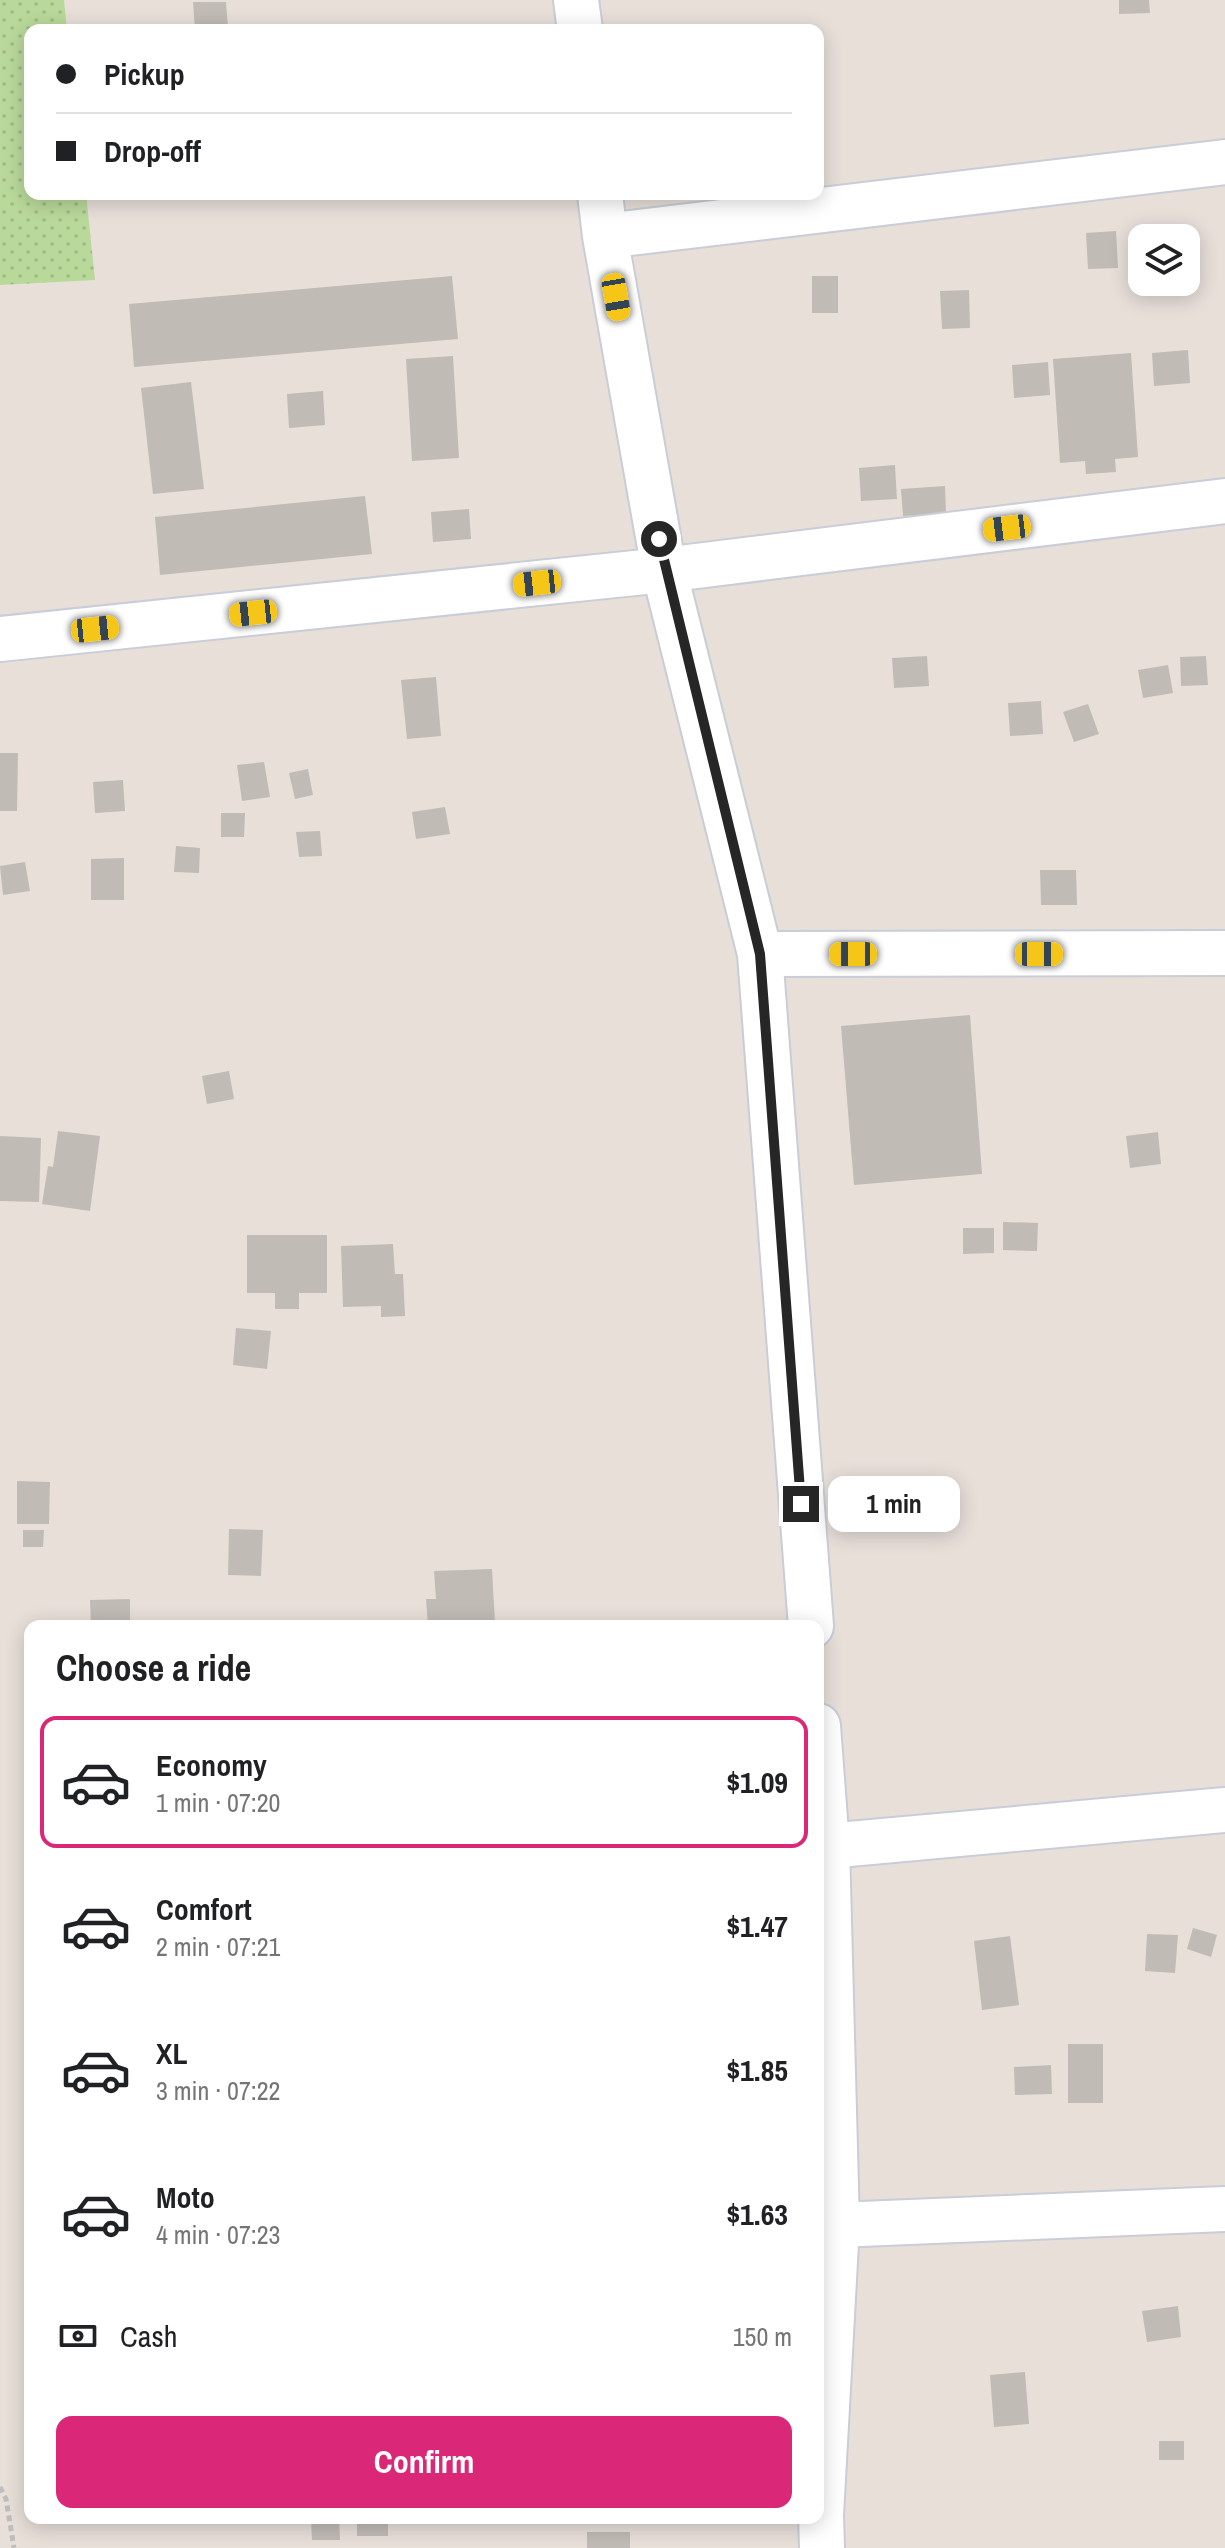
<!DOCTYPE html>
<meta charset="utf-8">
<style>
:root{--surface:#fff;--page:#f2f2f2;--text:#202124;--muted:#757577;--line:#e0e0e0;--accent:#db2777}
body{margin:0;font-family:"Archivo Narrow",sans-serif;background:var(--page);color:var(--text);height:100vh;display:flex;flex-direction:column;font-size:30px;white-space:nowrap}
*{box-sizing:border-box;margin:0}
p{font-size:26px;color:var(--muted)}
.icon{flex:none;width:44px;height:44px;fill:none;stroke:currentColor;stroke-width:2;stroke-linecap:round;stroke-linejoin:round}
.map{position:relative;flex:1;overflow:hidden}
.details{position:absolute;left:24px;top:1620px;width:800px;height:904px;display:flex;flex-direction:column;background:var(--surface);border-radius:16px;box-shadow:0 4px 20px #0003}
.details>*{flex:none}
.hud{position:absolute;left:24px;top:24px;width:800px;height:176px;border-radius:16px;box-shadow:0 4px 20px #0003;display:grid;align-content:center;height:176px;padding:0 32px;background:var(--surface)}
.controls{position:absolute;left:1128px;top:224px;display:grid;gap:16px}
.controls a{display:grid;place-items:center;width:72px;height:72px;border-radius:16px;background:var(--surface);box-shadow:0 4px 20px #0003;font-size:40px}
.end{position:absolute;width:36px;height:36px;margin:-18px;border:10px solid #262626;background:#fff;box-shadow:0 0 0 4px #fff}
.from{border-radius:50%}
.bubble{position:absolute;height:56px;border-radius:16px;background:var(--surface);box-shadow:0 4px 20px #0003;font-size:26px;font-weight:700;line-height:56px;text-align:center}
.car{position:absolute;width:24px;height:48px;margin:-24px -12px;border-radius:10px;box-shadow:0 0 6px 2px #0007;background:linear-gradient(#f5c518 24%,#345 0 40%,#f5c518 0 76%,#345 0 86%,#f5c518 0)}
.hud b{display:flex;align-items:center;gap:28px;height:76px;font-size:30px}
.hud b+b{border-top:2px solid var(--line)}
.hud i{width:20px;height:20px;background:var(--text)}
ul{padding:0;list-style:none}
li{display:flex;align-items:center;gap:24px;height:132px;margin:0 16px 12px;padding:0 16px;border:4px solid transparent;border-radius:16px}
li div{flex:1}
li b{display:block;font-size:30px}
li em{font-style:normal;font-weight:700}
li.selected{border-color:var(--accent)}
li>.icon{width:72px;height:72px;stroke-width:1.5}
h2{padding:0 32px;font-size:36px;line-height:96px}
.pay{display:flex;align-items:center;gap:20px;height:88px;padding:0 32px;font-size:30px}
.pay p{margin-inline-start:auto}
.button{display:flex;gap:16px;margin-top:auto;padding:16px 32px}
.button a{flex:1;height:92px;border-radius:16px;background:var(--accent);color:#fff;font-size:32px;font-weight:700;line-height:92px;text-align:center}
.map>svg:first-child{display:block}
</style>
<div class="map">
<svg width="1225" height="2548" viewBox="0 0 1225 2548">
<defs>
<pattern id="grass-dots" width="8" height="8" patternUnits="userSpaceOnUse" patternTransform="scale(2)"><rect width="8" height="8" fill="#b9d99a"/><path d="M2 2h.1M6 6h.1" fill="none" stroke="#9fba85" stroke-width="1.8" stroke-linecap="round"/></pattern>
</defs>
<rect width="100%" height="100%" fill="#e8dfd9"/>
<path fill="url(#grass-dots)" d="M0 0H64L67 30H30V194H86L95 280 0 285Z"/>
<path fill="#c0bbb5" d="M1119 0H1149L1150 13 1119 14Z
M193 2H226L228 28 195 29Z
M1116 231 1118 268 1088 269 1086 233Z
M452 276 458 339 134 367 129 304Z
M812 276H838V313H812Z
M969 290 970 328 942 329 940 291Z
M1188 350 1190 383 1154 386 1152 353Z
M1131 353 1138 457 1115 459 1116 472 1086 474 1085 461 1060 463 1053 359Z
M453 356 459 458 412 461 406 359Z
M1048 362 1050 395 1014 398 1012 365Z
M191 382 204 489 153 494 141 388Z
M323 391 325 425 289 428 287 394Z
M895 465 897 499 861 501 859 468Z
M945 486 946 514 903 516 901 489Z
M365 496 372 554 160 575 155 517Z
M469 509 471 539 433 542 431 512Z
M927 656 929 686 894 688 892 658Z
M1206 656 1208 685 1181 686 1180 657Z
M1168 665 1173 693 1143 698 1138 670Z
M436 677 441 736 407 739 401 680Z
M1041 701 1043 734 1010 736 1008 703Z
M1088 704 1099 734 1074 742 1063 712Z
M0 753H18L17 811H0Z
M264 762 270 797 242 801 237 765Z
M308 769 313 795 295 799 289 773Z
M123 780 125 811 95 813 93 782Z
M445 807 450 834 416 839 412 812Z
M221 813H245L244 837H221Z
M320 831 322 856 299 857 296 832Z
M176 846 200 848 199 873 174 872Z
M124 858V900H91V859Z
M25 862 30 891 3 895 0 866Z
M1040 870H1076L1077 905H1041Z
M970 1015 982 1174 854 1185 841 1026Z
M229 1071 234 1099 207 1104 202 1076Z
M58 1131 100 1136 90 1211 42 1204 48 1166 53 1167Z
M1158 1132 1161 1164 1130 1168 1126 1136Z
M0 1136 41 1138 39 1202 0 1201Z
M1003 1222 1038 1223 1037 1251 1003 1250Z
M963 1228H994V1253L963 1254Z
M247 1235H327V1293H299V1309H275V1293H247Z
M393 1244 395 1274H403L405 1316 381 1317V1306L343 1307 341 1246Z
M236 1328 271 1331 267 1369 233 1365Z
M17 1481 50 1482 49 1524H17Z
M229 1529 263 1530 261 1576 228 1575Z
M23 1530H44L43 1547H23Z
M492 1569 495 1623 428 1625 426 1599H436L434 1571Z
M130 1599V1626H91L90 1600Z
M1193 1928 1217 1935 1211 1957 1187 1949Z
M1147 1934 1178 1935 1175 1973 1145 1971Z
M1010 1936 1019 2005 982 2010 974 1941Z
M1068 2044H1103V2103H1068Z
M1051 2065 1052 2094 1015 2095 1014 2067Z
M1178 2306 1181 2337 1147 2342 1142 2311Z
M1025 2372 1029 2424 994 2427 990 2375Z
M1159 2441H1184V2460H1159Z
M311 2518H339L340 2540H312Z
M357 2518H388V2536H357Z
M587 2532H630V2548H587Z"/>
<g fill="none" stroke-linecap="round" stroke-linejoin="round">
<g stroke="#c8cdd7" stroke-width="48">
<path id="minor" d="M576 0 580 30
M600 194 605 236 664 570 760 954 811 1626
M605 236 1225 162
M0 639 664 570 1225 501
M760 954 1225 953
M818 1726 827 1846 837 2225 821 2515 822 2548
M827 1846 1225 1810
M837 2225 1225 2209"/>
</g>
<path stroke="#bebebe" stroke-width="5" stroke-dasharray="6 4" stroke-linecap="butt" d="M0 2487 6 2499 14 2548"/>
<use href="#minor" stroke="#fff" stroke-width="44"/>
</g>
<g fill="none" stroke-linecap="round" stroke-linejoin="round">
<path stroke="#262626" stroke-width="10" d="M659 539 760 954 801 1504"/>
</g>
</svg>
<div class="controls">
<a><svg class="icon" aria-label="layers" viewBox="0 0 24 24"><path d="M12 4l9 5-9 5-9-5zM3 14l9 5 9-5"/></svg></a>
</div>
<i class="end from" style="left:659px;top:539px"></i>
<i class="end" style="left:801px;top:1504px"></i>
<div class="bubble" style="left:828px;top:1476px;width:132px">1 min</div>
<i class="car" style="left:616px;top:297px;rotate:170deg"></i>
<i class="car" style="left:1007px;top:528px;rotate:263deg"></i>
<i class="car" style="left:537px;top:583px;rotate:264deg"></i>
<i class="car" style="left:253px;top:613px;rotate:264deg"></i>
<i class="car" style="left:95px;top:629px;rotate:84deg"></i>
<i class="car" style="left:853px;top:954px;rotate:270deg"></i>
<i class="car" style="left:1039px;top:954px;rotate:90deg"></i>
<div class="hud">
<b><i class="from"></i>Pickup</b>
<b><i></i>Drop-off</b>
</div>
<section class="details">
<h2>Choose a ride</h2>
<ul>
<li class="selected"><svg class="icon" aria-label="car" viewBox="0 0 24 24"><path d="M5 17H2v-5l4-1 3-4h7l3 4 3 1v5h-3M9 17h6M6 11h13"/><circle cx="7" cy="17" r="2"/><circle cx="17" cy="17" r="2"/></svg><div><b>Economy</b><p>1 min · 07:20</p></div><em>$1.09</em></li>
<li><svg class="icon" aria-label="car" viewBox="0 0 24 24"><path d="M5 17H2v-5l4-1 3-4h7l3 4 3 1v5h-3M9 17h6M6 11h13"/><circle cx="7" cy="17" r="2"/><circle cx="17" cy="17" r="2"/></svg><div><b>Comfort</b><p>2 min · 07:21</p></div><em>$1.47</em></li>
<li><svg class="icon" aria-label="car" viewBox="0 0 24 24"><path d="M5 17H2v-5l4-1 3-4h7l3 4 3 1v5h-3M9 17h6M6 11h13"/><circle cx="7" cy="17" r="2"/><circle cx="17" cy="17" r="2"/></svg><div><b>XL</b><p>3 min · 07:22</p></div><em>$1.85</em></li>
<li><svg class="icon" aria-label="car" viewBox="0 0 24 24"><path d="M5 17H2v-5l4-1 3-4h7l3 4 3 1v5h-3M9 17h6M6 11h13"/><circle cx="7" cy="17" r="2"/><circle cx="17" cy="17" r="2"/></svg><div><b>Moto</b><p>4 min · 07:23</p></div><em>$1.63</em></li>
</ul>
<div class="pay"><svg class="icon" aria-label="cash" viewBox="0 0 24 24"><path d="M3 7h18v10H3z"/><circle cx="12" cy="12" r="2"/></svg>Cash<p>150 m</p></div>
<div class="button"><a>Confirm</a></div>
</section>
</div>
